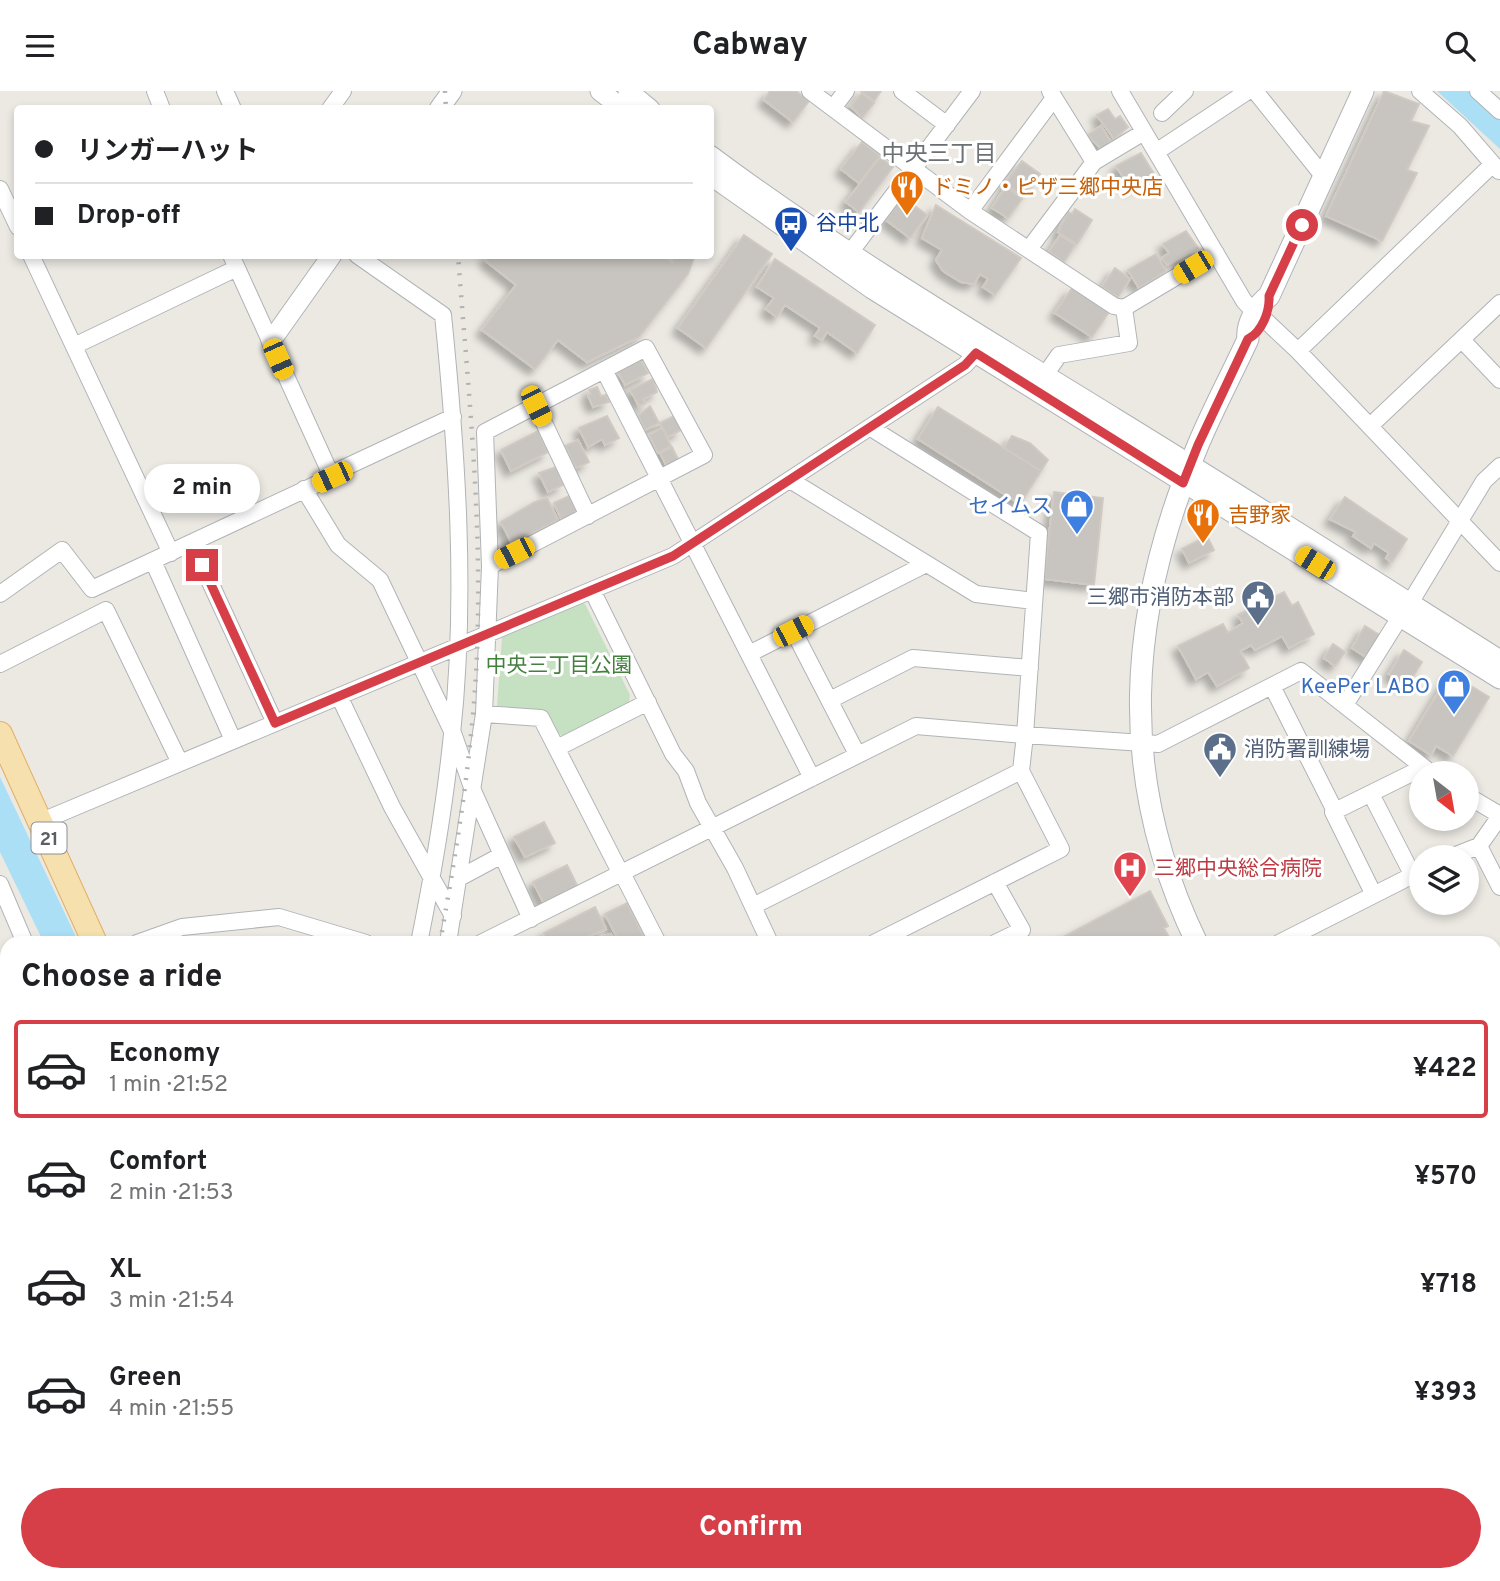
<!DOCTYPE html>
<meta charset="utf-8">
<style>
:root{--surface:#fff;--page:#f2f2f2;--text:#202124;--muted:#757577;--line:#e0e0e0;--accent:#d63f48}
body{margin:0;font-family:Overpass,"Noto Sans JP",sans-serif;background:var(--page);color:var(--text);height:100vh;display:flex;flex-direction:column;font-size:26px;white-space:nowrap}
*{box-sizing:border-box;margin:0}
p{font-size:23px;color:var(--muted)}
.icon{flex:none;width:38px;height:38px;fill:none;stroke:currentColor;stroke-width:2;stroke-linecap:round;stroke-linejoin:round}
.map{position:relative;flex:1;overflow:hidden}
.drawer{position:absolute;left:0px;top:845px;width:1502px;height:646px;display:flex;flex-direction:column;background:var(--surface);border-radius:21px 21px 0 0;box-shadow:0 4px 10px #0003}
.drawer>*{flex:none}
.banner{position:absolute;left:14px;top:14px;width:700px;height:154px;border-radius:7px;box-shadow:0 4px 10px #0003;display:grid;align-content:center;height:154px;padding:0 21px;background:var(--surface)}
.needle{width:46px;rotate:149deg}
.buttons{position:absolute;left:1409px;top:670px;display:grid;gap:14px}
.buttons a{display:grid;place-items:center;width:70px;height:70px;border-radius:50%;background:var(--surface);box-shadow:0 4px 10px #0003;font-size:35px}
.end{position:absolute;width:32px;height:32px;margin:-16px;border:9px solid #d63f48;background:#fff;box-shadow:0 0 0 4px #fff}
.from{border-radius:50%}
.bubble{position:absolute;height:49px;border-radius:24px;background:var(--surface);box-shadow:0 4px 10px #0003;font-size:23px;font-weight:700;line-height:49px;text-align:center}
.car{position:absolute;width:21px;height:42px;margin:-21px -10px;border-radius:9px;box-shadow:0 0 5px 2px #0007;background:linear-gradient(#f5c518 24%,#345 0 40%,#f5c518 0 76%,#345 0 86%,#f5c518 0)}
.banner b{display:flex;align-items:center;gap:24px;height:66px;font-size:26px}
.banner b+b{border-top:2px solid var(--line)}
.banner i{width:18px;height:18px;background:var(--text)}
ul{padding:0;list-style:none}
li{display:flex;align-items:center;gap:21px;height:98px;margin:0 14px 10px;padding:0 7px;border:4px solid transparent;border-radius:7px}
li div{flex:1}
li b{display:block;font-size:26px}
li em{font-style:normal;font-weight:700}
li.current{border-color:var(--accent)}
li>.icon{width:63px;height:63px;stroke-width:1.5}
h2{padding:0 21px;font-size:32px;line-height:84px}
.cta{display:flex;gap:14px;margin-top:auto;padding:14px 21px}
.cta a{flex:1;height:80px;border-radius:42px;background:var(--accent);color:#fff;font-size:28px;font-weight:700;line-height:80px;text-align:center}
header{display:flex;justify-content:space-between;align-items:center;height:91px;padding:0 21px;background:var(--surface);font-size:32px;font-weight:700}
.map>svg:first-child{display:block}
</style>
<header><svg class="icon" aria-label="menu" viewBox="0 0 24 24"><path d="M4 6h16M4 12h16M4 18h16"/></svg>Cabway<svg class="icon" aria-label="search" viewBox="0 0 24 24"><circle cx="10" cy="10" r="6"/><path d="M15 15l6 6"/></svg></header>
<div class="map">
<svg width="1500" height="1490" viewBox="0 0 1500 1490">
<defs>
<filter id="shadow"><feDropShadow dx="-6" dy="6" stdDeviation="3.5" flood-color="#0004"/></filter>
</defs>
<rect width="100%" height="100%" fill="#ece9e3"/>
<path fill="#c6e1c2" d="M581 512 585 513 630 604 629 611 564 645 558 643 546 621 497 615 502 546Z
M954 1484H1080L1083 1490H953Z"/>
<path fill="#aadff5" d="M1437 0H1472L1500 27V58Z
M0 686 79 852H44L0 761Z"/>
<path fill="#c8c4c0" stroke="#d0cac2" stroke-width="2" filter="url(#shadow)" d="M770 0H796L809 10 793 31 764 9Z
M861 0H881L874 10Z
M1384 0 1419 13 1411 30 1429 35 1407 79 1417 82 1382 150 1326 125Z
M862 2 874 12 862 27 851 15Z
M1108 18 1115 28 1120 25 1128 36 1114 48 1097 24Z
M1101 35 1111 51 1101 58 1088 44Z
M862 51 880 65 859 92 841 78Z
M1141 62 1154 83 1130 97 1116 75Z
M880 66 893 76 859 121 846 111Z
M1022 70 1040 83 1022 105 1005 92Z
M1006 95 1022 108 1008 127 992 117Z
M903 106 927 124 910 147 886 129Z
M936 114 1021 167 995 204 983 196 988 188 980 183 974 193 961 191 943 180 936 169 942 159 922 147Z
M1075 118 1092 129 1077 153 1058 141 1068 121 1072 123Z
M1186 140 1198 157 1167 174 1162 167 1169 162 1163 153Z
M744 144 772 163 706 257 678 237Z
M1060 144 1075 154 1064 171 1049 161Z
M1156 163 1166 180 1139 197 1128 179Z
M486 164H663L672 171V164H695L688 183 639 246 587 271 558 249 535 278 482 239 516 194 487 171Z
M775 168 875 234 857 262 827 241 822 249 815 245 820 237 785 214 777 226 766 218 774 207 757 196Z
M1115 177 1130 188 1118 206 1102 196Z
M1072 197 1109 221 1092 246 1055 222Z
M641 269 648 282 625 294 618 281Z
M653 288 657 301 643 308 645 312 639 315 630 299Z
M597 296 601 305 606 304 609 311 593 316 588 304 591 303 589 299Z
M650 315 659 332 645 339 638 325Z
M938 316 1041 380 1020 413 918 348Z
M607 325 619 347 605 354 602 348 588 356 579 337Z
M674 325 681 339 668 346 660 332Z
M662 337 671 355 658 362 649 344Z
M538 340 548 361 511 380 501 359Z
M1012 345 1030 352 1048 369 1041 380 1004 357Z
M578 349 589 371 576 377 565 355Z
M672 356 679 370 667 376 660 362Z
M556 376 563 394 548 401 539 382Z
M1054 401 1103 407 1094 494 1044 488Z
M569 405 577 421 562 430 554 412Z
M1345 406 1407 448 1392 471 1386 467 1389 462 1374 452 1371 457 1353 445 1356 441 1330 428Z
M547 407 558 429 512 453 501 431 535 411Z
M1207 445 1214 459 1189 472 1182 458Z
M1284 501 1292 515 1298 511 1314 543 1289 557 1282 545 1255 559 1251 554 1240 560 1249 577 1217 595 1208 581 1196 588 1178 555 1223 533 1228 542 1243 532 1238 524Z
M1365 535 1383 546 1369 568 1352 557Z
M1333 553 1345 561 1335 575 1324 567Z
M1404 559 1422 571 1407 595 1389 583Z
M1450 582 1489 606 1453 665 1436 655 1431 664 1409 650Z
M544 731 555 752 525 766 514 746Z
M567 774 578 796 544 813 533 791Z
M1150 800 1168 835 1164 837 1172 852H1052Z
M627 812 647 852H620L605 823Z
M595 816 606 838 572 852H548L544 842Z
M611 843 616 852H589L598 847Z"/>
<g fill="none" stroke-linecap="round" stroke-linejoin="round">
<g stroke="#b0b4b7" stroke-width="18">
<path id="minor" d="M155 0 162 18
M225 0 233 18
M810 0 970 120 1114 215 1124 217 1216 162
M902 0 947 34
M1050 0 1094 71
M1120 0 1244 210 1255 222
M1255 0 1324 86
M1420 0 1460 35 1499 80
M1478 0 1500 20
M833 17 846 0
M330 18 343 0
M1162 22 1185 0
M1156 61 1248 0
M0 98 18 136
M970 120 1054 7
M1029 158 1094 71 1144 41
M849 163 972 0
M31 164 171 462
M357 164 443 224C457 362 467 504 452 643 445 713 433 783 419 852
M1264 228 1298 260 1500 472
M1462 249 1500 289
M74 255 237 177
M1298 260 1493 73
M1045 284 1059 264 1129 252 1124 217
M536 315 588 425
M1370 335 1500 212
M331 383 453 326
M790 389 976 503 1034 510
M304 398 338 454 380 489 453 642 474 702 531 828
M192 452 275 632
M153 470 233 649
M490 475 704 364 646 257 604 279 812 687
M592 499 673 663 686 680 698 712 735 777 770 852
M0 503 62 459 92 498 332 386 231 164
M1410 512 1484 390 1500 375
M793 539 857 663
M749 563 926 473
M0 573 106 519 180 672
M1272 595 1335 720
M339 605 392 716 453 825
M830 609 913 567 1030 577
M1345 614 1400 526
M484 623 541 627 621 783
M557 657 648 611
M1371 703 1412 783
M1466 704 1500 724
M42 730 673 465 965 274 976 262
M1479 755 1500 796
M1451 766 1479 755 1500 725
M622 782 658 852
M461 786 502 764
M995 791 1022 839 995 852
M0 793 25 852
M1373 802 1333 721 1414 681 1418 675
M753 815 1021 680
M137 852 182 836 279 826 366 852
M448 852 484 623 490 475 485 341 604 279
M481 852 916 635 1025 644 1039 442 871 337
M874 852 1061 758 1021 680 1025 644 1158 653 1301 580 1431 682
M1279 852 1421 780
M1494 876 1500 873
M0 884H7
M1494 998 1500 995
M1494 1133 1500 1130
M1494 1208 1500 1219
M1494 1264 1500 1262
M0 1385 7 1382
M193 1484 196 1490
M331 1484 334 1490
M760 1484 763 1490
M1093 1484 1097 1490
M1293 1484 1296 1490
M143 1490 147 1484
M175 1490 179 1484
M378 1490 390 1484
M562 1490 574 1484
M924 1490 936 1484
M1316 1490 1328 1484"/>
</g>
<g stroke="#b0b4b7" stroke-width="21">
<path id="tertiary" d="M600 0 623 18
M628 0 650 18
M439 18 452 0
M710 64C840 161 977 242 1115 327 1244 406 1372 488 1500 569
M710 84 872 198 1500 588
M271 250 332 164"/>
</g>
<g stroke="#afb3b7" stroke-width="23">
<path id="secondary" d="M1197 852C1116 686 1127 522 1198 354 1213 318 1232 283 1248 248 1246 233 1257 214 1269 205L1363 0
M1494 1425 1500 1436"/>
</g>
<g stroke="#e2ae66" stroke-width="26">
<path id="primary" d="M0 643 95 852
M401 1484 404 1490"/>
</g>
<use href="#minor" stroke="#fff" stroke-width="16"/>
<use href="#tertiary" stroke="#fff" stroke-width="19"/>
<use href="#secondary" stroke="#fff" stroke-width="21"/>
<use href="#primary" stroke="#f6e0ae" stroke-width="24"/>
<path stroke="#b1b2b2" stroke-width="4.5" stroke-dasharray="2 9" stroke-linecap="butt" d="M445 0 446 18
M440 852C459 744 477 636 478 525 480 404 467 285 458 164
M158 1490 162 1484"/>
</g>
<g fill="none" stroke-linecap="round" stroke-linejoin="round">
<path stroke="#d63f48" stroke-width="9" d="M202 474 275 632 673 465 965 274 976 262 1183 392 1198 354 1248 248C1262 241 1270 220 1269 205L1302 134"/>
</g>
<defs>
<g id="restaurant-pin" transform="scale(1.75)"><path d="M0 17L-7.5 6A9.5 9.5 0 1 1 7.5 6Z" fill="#e8710a" stroke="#fff"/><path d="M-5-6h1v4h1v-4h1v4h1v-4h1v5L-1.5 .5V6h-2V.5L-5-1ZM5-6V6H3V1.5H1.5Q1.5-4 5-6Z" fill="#fff"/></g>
<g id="bus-pin" transform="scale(1.75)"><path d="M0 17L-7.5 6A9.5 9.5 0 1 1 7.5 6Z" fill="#1a4fb4" stroke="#fff"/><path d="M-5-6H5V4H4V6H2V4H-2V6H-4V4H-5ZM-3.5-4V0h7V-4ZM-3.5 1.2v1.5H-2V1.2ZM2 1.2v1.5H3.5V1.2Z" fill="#fff"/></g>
<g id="shop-pin" transform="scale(1.75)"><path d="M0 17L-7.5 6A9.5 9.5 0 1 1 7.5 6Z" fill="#3f7fe0" stroke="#fff"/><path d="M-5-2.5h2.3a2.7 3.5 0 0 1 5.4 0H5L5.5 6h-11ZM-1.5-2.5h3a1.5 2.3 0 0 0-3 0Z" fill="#fff"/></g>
<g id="civic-pin" transform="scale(1.75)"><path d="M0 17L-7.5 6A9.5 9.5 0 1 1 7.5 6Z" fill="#5c6f8a" stroke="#fff"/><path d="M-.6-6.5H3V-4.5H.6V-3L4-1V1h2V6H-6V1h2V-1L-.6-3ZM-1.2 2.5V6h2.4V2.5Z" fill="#fff"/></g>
<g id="hospital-pin" transform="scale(1.75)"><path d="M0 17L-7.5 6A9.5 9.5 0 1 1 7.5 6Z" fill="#e0444e" stroke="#fff"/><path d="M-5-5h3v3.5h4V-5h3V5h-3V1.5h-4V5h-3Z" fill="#fff"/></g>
</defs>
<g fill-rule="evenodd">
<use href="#restaurant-pin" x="907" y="96"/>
<use href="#bus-pin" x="791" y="132"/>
<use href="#shop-pin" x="1077" y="415"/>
<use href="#restaurant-pin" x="1203" y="424"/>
<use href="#civic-pin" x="1258" y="506"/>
<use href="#shop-pin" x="1454" y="595"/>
<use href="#civic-pin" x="1220" y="658"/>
<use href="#hospital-pin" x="1130" y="777"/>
</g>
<g text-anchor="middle" stroke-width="6" stroke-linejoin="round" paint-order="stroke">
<rect fill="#fff" stroke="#8c8f91" stroke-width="2" x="31.5" y="731.5" width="35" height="31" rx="5"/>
<g font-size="19" font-weight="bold" fill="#5b5f62">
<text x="49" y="754">21</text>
</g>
<g font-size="21" fill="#c56008" stroke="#fff" text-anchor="start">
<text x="932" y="103">ドミノ・ピザ三郷中央店</text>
<text x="1228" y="431">吉野家</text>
</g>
<g font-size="21" fill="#164399" stroke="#fff" text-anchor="start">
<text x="816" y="139">谷中北</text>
</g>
<g font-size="21" fill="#366cbe" stroke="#fff" text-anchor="end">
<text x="1052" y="422">セイムス</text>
<text x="1430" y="602">KeePer LABO</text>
</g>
<g font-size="21" fill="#4e5e75" stroke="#fff" text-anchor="end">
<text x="1234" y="513">三郷市消防本部</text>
<text x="1244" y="665" text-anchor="start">消防署訓練場</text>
</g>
<g font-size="21" fill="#437f3d" stroke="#fff">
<text x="559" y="581">中央三丁目公園</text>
</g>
<g font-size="21" fill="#be3a42" stroke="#fff" text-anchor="start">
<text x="1154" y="784">三郷中央総合病院</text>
</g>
<g font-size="23" fill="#6c7174" stroke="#fff">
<text x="939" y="70">中央三丁目</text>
</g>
</g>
</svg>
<div class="buttons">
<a><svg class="needle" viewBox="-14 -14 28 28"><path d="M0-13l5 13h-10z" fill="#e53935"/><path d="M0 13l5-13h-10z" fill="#757577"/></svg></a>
<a><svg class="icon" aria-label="layers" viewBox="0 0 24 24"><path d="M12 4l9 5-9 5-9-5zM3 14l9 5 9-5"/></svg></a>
</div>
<i class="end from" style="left:1302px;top:134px"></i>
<i class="end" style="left:202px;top:474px"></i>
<div class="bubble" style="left:144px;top:373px;width:116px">2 min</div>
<i class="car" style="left:1193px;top:176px;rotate:239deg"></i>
<i class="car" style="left:278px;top:268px;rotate:156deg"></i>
<i class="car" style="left:536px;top:315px;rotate:154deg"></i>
<i class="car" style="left:332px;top:386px;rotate:245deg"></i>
<i class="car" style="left:514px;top:462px;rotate:243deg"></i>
<i class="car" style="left:1315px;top:472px;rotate:302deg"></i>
<i class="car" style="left:793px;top:540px;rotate:63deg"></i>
<div class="banner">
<b><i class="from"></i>リンガーハット</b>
<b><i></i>Drop-off</b>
</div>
<section class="drawer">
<h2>Choose a ride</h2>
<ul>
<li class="current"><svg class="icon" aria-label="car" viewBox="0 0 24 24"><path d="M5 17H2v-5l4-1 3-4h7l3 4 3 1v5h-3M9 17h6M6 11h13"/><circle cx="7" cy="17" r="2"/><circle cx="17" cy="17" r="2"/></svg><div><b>Economy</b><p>1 min · 21:52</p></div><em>¥422</em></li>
<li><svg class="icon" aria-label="car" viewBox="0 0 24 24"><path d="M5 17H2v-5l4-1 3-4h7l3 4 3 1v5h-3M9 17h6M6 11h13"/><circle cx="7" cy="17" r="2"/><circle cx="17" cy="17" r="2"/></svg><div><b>Comfort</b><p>2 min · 21:53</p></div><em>¥570</em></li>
<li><svg class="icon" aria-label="car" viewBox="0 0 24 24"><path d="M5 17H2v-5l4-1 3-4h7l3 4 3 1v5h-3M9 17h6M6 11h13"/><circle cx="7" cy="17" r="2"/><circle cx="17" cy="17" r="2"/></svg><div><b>XL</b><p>3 min · 21:54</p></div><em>¥718</em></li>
<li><svg class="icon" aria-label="car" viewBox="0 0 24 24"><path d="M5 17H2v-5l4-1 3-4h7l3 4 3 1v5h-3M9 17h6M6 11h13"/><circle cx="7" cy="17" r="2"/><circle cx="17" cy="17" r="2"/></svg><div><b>Green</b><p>4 min · 21:55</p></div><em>¥393</em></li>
</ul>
<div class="cta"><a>Confirm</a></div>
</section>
</div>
